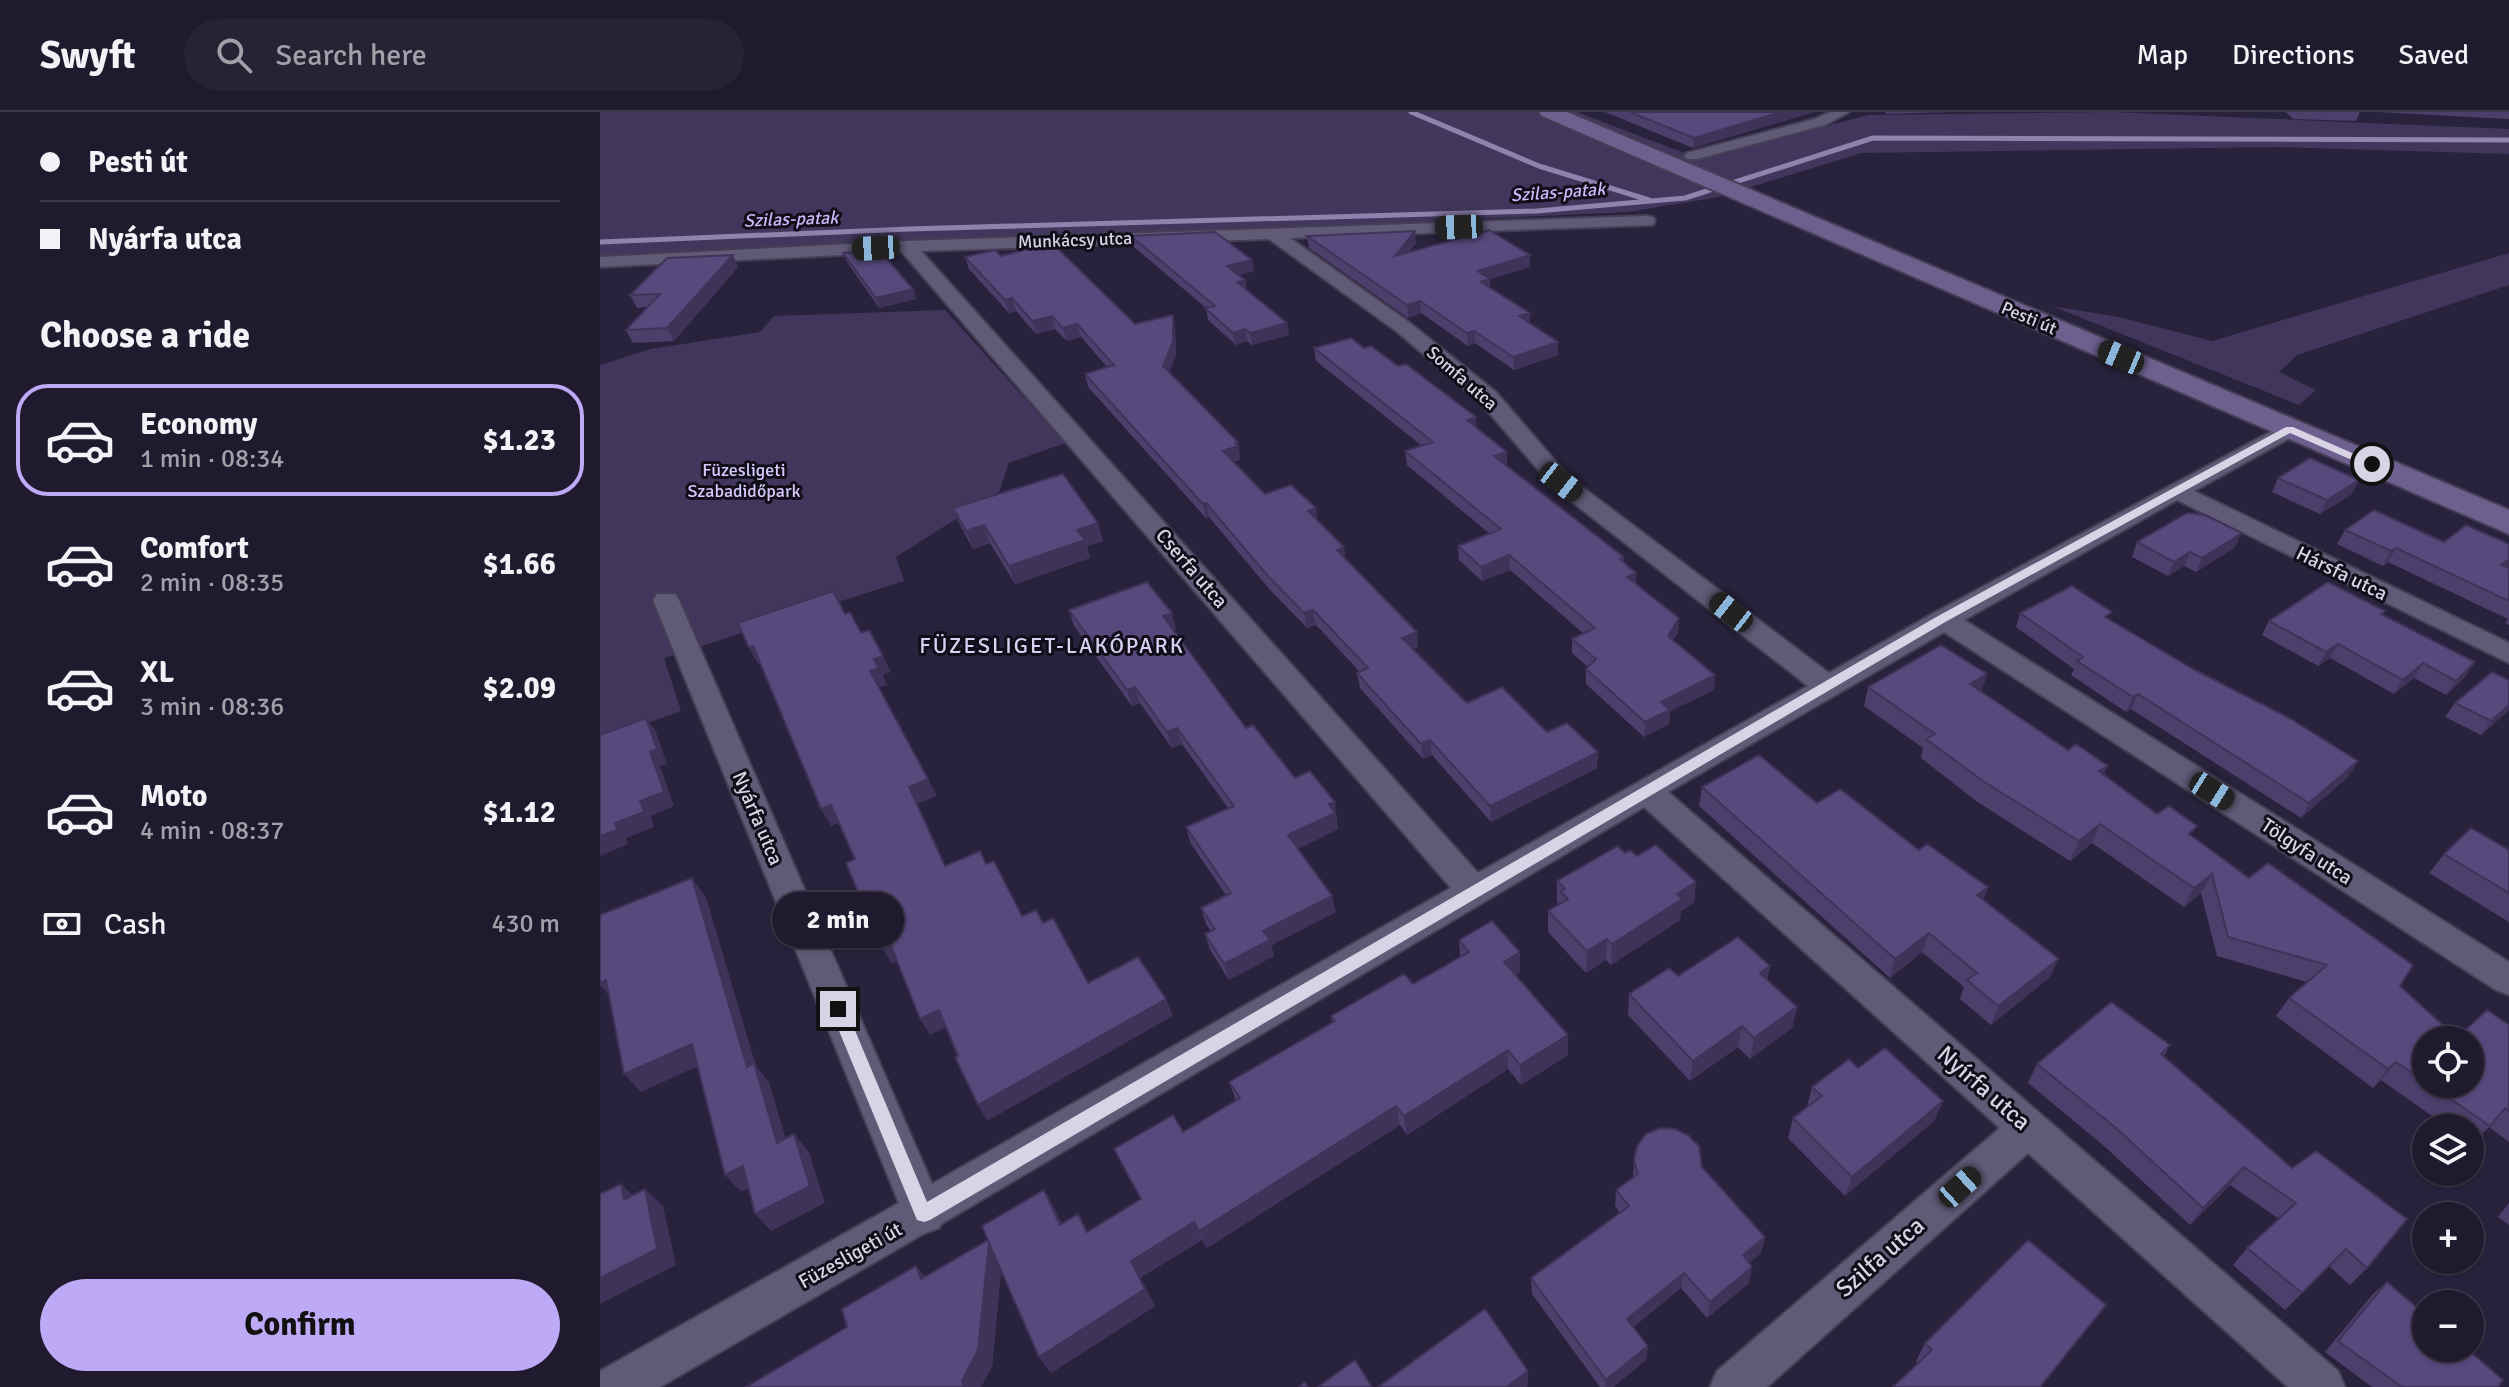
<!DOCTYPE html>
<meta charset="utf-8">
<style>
:root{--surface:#1f1a2d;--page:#272335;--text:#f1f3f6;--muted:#a1a1aa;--line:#3c3849;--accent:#bda9f5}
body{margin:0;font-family:Signika,sans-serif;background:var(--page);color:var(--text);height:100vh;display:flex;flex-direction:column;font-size:30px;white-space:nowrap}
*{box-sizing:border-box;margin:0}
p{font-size:26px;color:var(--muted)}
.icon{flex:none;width:44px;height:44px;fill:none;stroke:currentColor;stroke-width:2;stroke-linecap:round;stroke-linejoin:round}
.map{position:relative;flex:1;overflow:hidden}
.side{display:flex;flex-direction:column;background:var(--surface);width:600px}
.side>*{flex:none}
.top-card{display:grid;align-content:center;height:176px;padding:0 40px;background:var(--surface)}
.buttons{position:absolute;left:1812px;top:914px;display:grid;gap:16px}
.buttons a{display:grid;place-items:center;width:72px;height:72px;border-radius:50%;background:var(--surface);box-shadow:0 2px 6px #0004,0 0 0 2px var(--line);font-size:40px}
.end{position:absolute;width:36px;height:36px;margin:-18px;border:10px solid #d8d4e6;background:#111;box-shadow:0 0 0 4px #111}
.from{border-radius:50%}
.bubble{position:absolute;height:56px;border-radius:28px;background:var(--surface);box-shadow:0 2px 6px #0004,0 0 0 2px var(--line);font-size:26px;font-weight:800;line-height:56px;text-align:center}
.car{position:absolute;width:24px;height:48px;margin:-24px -12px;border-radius:10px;box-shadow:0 0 6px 2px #0007;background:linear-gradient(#222 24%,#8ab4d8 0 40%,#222 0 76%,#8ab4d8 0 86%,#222 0)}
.top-card b{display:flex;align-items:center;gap:28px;height:76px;font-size:30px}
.top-card b+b{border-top:2px solid var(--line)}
.top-card i{width:20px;height:20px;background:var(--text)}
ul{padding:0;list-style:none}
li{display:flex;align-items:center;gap:24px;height:112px;margin:0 16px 12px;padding:0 24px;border:4px solid transparent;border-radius:32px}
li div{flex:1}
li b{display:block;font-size:30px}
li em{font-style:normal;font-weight:800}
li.on{border-color:var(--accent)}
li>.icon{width:72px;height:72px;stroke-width:1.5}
h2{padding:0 40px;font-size:36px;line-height:96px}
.pay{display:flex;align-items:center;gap:20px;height:88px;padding:0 40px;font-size:30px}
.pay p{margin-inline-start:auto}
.button{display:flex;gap:16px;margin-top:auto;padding:16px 40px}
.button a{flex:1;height:92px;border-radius:48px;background:var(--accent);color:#111;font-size:32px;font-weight:800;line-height:92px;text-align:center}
header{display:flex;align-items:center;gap:48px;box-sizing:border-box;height:112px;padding:0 40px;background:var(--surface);border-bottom:2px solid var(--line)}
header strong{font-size:38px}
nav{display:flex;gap:44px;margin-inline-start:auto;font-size:28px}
.search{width:560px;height:72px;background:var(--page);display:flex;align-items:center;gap:20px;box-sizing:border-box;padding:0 28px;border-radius:44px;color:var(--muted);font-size:30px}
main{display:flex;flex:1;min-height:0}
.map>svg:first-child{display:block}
</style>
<header>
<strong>Swyft</strong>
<div class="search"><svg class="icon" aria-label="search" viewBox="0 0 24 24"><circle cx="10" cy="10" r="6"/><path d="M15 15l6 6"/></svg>Search here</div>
<nav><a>Map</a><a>Directions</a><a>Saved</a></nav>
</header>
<main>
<section class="side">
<div class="top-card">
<b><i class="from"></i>Pesti út</b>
<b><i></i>Nyárfa utca</b>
</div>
<h2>Choose a ride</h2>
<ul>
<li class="on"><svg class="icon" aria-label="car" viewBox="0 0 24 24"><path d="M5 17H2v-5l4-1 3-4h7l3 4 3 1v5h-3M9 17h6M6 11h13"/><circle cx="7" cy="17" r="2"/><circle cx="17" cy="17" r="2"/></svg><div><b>Economy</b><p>1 min · 08:34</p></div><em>$1.23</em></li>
<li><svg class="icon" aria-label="car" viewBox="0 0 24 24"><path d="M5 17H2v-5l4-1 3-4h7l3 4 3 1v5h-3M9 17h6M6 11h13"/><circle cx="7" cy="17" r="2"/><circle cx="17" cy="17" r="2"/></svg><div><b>Comfort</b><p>2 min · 08:35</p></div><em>$1.66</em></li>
<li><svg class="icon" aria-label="car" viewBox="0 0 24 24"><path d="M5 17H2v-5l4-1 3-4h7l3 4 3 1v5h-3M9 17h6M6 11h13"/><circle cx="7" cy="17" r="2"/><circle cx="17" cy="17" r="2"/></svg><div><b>XL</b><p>3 min · 08:36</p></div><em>$2.09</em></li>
<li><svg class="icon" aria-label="car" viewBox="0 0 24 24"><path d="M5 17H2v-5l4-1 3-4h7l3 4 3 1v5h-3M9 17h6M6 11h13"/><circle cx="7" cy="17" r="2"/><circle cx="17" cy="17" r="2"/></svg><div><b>Moto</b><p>4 min · 08:37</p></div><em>$1.12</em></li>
</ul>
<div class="pay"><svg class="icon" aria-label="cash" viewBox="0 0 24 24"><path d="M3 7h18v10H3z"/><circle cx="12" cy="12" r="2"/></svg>Cash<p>430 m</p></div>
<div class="button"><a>Confirm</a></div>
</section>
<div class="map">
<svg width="1909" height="1275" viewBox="0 0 1909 1275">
<rect width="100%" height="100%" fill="#29223c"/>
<path fill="#41375c" d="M0 0H977L1100 47 1268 3 1513 0 1909 17V42L1679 35 1261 41 1119 85 1028 100 0 148Z
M1909 141V173L1697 243 1679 260 1716 278 1699 293 1452 194 1518 205 1612 229Z
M345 198 465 331 409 351 399 380 296 445 304 469 64 546 81 599 0 628V253L51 237 160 220 174 204Z"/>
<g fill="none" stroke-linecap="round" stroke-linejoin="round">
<path stroke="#8e82ae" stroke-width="5" d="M811 0 939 54 1049 88
M0 130 309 117 937 99 1085 86 1273 26 1909 28"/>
<g stroke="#453f55" stroke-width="4">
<path id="street" d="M1230 0H1249L1225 13 1097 47H1087L1084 44 1087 41 1215 7Z
M1047 104 1053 105 1055 109 1053 113 690 126 810 211 896 280 969 365 1229 561 1334 501 1689 310 1697 312 1700 317 1697 322 1594 379 1909 531V551L1577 388 1364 508 1909 850V883L1896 878 1344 520 1068 680 1738 1259 1745 1275H1688L1428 1041 1167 1275H1110L1117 1259 1400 1016 1044 695 341 1112 339 1116 323 1122 60 1275H0V1259L299 1091 53 488 57 482H75L79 488 332 1072 851 776 302 140 0 155V145L307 129ZM669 127 796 219 880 290 953 375 1208 574 878 761 321 139Z"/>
</g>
<g stroke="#453f55" stroke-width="4">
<path id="secondary" d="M939 0H967L1909 398V422L942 4Z"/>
</g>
<use href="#street" fill="#615a77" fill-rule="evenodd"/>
<use href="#secondary" fill="#6d608f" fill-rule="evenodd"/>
</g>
<path fill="#4c3f6c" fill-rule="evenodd" d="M1005 0H1214L1093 36Z
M1285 0H1351L1286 2Z
M1686 0H1760L1756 9 1693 7Z
M1777 0H1909V7Z
M531 124 652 148 654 159 639 163 645 168 646 177 687 211 689 223 652 233 647 229 636 233 608 208 606 196 534 135Z
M707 124 816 131 809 140 930 143V155L890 167V176L930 201V212L958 243 914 258 875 231 868 234 821 201 808 206 709 136Z
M243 141 313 177 316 187 279 196 247 150Z
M401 144 535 212 575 216 576 243 569 260 638 330 640 348 634 350 665 382 718 409 745 447 818 535 813 537 867 591 947 620 997 656 891 710 832 643 823 647 760 576 757 561 760 560 716 513 707 516 671 479 609 405 606 406 488 275 485 262 507 255 481 225 467 229 455 217 436 222 416 199 409 201 369 157 365 145Z
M138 155 74 229 33 231 26 218 47 195 37 196 30 183Z
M714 236H764L798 254 876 305V316L907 353 906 354 1024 445V451L1036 461V472L1079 506 1078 521 1073 528 1115 563 1114 578 1070 599 1069 612 1044 625 986 572V557L988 555 972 541V527L984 522 910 458 882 469 859 448 858 434 890 422 807 353 805 339 822 334 716 249Z
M1678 366 1752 382 1720 402 1672 380Z
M353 396 498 411 503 429 487 434 490 446 415 472 390 431 373 437 360 413Z
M1745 418 1844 430 1909 432V454L1907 456H1909V513L1905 511 1908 507 1788 450 1783 454 1737 432Z
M1537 430 1635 435 1596 460 1584 454 1568 464 1532 445Z
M469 498 576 517 573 518 646 616 695 666 738 706 736 707 738 717 698 737 736 800 671 833 674 844 629 868 610 838 605 822 611 819 606 812 601 796 626 783 591 732 586 715 628 696 582 632 572 636 540 591 532 594 474 514Z
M1785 499 1783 503 1865 565 1846 583 1814 566 1794 582 1730 546 1718 554 1662 523 1669 509Z
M1420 501 1509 508 1749 664 1701 706 1531 597 1526 600 1471 563 1474 557 1416 515Z
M1387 562 1381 580 1504 663 1557 702 1592 724 1800 874 1857 926 1909 913V1030L1889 1015 1872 1032 1870 1030V1016H1849L1781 968 1773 976 1676 904 1689 886 1707 870 1617 844 1601 781 1584 795 1492 731 1470 749 1376 689 1321 646 1323 636 1264 594 1268 575ZM1826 928 1870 972H1826Z
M1909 568V598L1881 623 1845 605 1855 591Z
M1102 675 1319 738 1388 775 1383 788 1450 865 1391 913 1360 887 1364 875 1322 840 1290 866 1099 694Z
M1909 738V810L1829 761 1844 742Z
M1025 741 1096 770 1094 791 1081 799 1080 808 1011 853 1006 848 986 861 948 820V799L959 792 957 791V769Z
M859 828 920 840V860L915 863 968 943 921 973 908 957 807 1023 800 1013 607 1136 602 1128 540 1166 555 1194 451 1261 439 1245 401 1158 392 1255 247 1215 316 1154 325 1165 388 1128 444 1078 462 1112 488 1120 541 1087 514 1037 583 1020 636 989 629 970 732 911 731 904 813 872 860 845Z
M1078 864 1168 868 1197 895 1192 916 1150 947 1138 935 1090 969 1028 903 1029 882Z
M1570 933 1564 944 1767 1156 1750 1173 1729 1154 1685 1198 1633 1153 1647 1136 1679 1107 1630 1073 1590 1113 1504 1034 1428 971 1437 952Z
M1258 956 1343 989 1334 1009 1245 1084 1188 1026 1193 1006 1207 995 1212 975Z
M1034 1048 1102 1055 1161 1141 1149 1151V1171L1107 1206 1081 1176 1033 1215 1048 1234 1046 1248 1013 1275H1000L932 1182 931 1166 1020 1101 1015 1094 1016 1078 1033 1066Z
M1909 1091V1113L1898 1105Z
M1787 1170 1898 1275H1772L1725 1240 1773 1182Z
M1506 1193 1493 1211 1318 1251 1316 1249 1325 1231Z"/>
<path fill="#3e3358" d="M1181 0H1214L1093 36 1094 26Z
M815 119 816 131 796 156 795 144Z
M133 143 138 155 74 229 67 216Z
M930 143V155L890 167V179L881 182 878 159Z
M652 148 654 159 629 166 627 154Z
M645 168 647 180 637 170Z
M313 177 316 187 279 196 276 186Z
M412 186 416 199 409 201 405 188Z
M820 189 821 201 808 206 807 193Z
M930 201V213L919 204Z
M573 203 575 216 576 243 566 267 563 254Z
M452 204 455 217 436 222 432 209Z
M687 211 689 223 652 233 650 221Z
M477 212 481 225 467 229 463 216Z
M645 217 647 229 636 233 633 221Z
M874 219 875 231 868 234 867 221Z
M958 230V243L914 258 913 245Z
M876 305 877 319 867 308Z
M638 330 640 348 626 353 623 339Z
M907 340V353L894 358V344Z
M1759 368 1752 382 1720 402 1727 388Z
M606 391 609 405 606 406 603 392Z
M716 396 718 411 708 399Z
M498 411 503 429 487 434 490 446 415 472 409 454 477 418Z
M384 413 390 431 373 437 366 419Z
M1642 421 1635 435 1596 460 1602 446Z
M744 435 746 450 737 438Z
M1796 436 1788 450 1783 454 1791 439Z
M1590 440 1584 454 1568 464 1574 450Z
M909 443 910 458 882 469 881 455Z
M1909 447V454L1892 467 1901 453Z
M1036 461V475L1027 465Z
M713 498 716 513 707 516 704 501Z
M572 501 576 517 567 520 563 504Z
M1079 506 1078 521 1067 538 1068 524Z
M817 520 818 535 803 541 802 526Z
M1738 532 1730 546 1718 554 1726 540Z
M153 534 162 551 158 552 149 536Z
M283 544 291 560 283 563 287 573 278 576 270 559 274 547Z
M1875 550 1865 565 1846 583 1856 569Z
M1823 551 1814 566 1794 582 1803 568Z
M1387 562 1381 581 1370 572Z
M1115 563 1114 578 1070 599 1069 612 1044 625 1045 610 1061 590Z
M535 575 540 591 532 594 527 578Z
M1538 582 1531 597 1526 600 1533 585Z
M1909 593V598L1881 623 1891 609Z
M46 606 56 620 67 652 60 654 74 694 51 704 54 715 26 726 28 732 0 744V724L15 711 50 640Z
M577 616 582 632 572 636 567 620Z
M830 628 832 643 823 647 821 632Z
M998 640 997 656 891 710 890 694Z
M1758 649 1749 664 1701 706 1709 691Z
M1508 654 1500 673 1499 659Z
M328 667 337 684 317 692 353 771 309 675Z
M735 690 738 717 692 740 688 723 729 692Z
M231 693 241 710 231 714 221 697Z
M1500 712 1492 731 1470 749 1479 729Z
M1612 762 1601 781 1584 795 1594 776Z
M92 766 106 785 156 954 169 970 192 1048 177 1031 147 955Z
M1096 770 1094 791 1081 799 1080 808 1011 853 1012 832 1077 782Z
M1388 775 1381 794 1377 783Z
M732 784 736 800 671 833 674 844 629 868 624 852 663 819Z
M1329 821 1322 840 1290 866 1295 847Z
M1007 827 1006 848 986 861 987 839Z
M290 831 300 848 292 852 281 835Z
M920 840V860L904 870V850Z
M1459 847 1450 865 1391 913 1398 894Z
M1170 854 1166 875 1160 861Z
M6 868 15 890 0 873V871Z
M566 887 573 904 387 1009 378 993Z
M1197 895 1192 916 1150 947 1154 926Z
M339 898 349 914 330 923 320 907Z
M1142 914 1138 935 1090 969 1093 949Z
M968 923V943L921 973 920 953Z
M92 932 107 950 41 980 24 962Z
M908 938V957L807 1023 804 1004Z
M1796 950 1781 968 1773 976 1788 957Z
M1343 989 1334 1009 1245 1084 1252 1065Z
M796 994 800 1013 607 1136 599 1119Z
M194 1022 209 1040 225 1091 171 1119 155 1102Z
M143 1054 158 1071 141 1080 125 1063Z
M1644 1055 1630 1073 1590 1113 1603 1096Z
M21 1072 39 1089 24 1088Z
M45 1077 63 1094 76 1153 0 1192V1166Z
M444 1078 454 1096 471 1131 460 1113Z
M594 1110 602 1128 540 1166 555 1194 451 1261 439 1245 531 1149Z
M1165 1125 1161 1141 1139 1159 1143 1143Z
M389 1131 402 1149 392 1255 381 1275H364L362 1269Z
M316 1154 331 1171 321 1167Z
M1152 1155 1149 1171 1107 1206 1110 1190Z
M1084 1161 1081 1176 1025 1222 1027 1207Z
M1506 1193 1441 1275H1440Z
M1048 1234 1046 1248 1013 1275H1005L1006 1268Z
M928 1259V1274L926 1275H908Z"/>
<path fill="#58497d" stroke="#3e3358" stroke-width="2" d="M1030 0H1181L1094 26Z
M889 118 930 143 878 159 890 167 881 170 930 201 919 204 958 230 913 245 874 219 867 221 820 189 807 193 707 124 815 119 795 144Z
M615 120 652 148 627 154 645 168 637 170 687 211 650 221 645 217 633 221 605 196 615 194 531 124Z
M452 131 535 212 573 203V230L563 254 638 330 635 331 638 334 623 339 665 382 691 373 716 396 708 399 744 435 737 438 817 520 802 526 867 591 902 575 947 620 967 611 998 640 890 694 830 628 821 632 757 561 768 556 713 498 704 501 668 464 606 391 603 392 485 262 514 253 477 212 463 216 452 204 432 209 412 186 405 188 365 145 395 138 401 144Z
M280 139 313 177 276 186 243 141Z
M133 143 67 216 26 218 60 182 30 183 67 146Z
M751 226 764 236 771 234 798 254 806 252 876 305 867 308 907 340 894 344 1024 445 1020 447 1036 461 1027 465 1079 506 1068 524 1115 563 1061 590 1070 598 1045 610 986 557 996 547 972 527 995 516 909 443 881 455 858 434 901 417 805 339 833 330 714 236Z
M1710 346 1759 368 1727 388 1678 366Z
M463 362 498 411 477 418 485 428 409 454 384 413 366 419 353 396Z
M1774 398 1844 430 1866 413 1909 432V447L1901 453 1909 456V489L1796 436 1791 439 1745 418Z
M1587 401 1605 403 1642 421 1602 446 1590 440 1574 450 1537 430Z
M547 470 572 501 563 504 646 616 653 613 695 666 710 659 735 690 729 692 735 701 688 723 732 784 663 819 670 828 624 852 605 822 615 817 601 796 631 781 586 715 634 694 577 616 567 620 535 575 527 578 469 498Z
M1728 470 1785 499 1781 502 1875 550 1856 569 1823 551 1803 568 1738 532 1726 540 1669 509Z
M1472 474 1512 500 1505 505 1595 558 1691 607 1758 649 1709 691 1538 582 1533 585 1477 549 1483 545 1420 501Z
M233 479 245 502 250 500 261 521 269 518 283 544 274 547 279 556 270 559 328 667 309 675 345 754 380 739 386 752 394 749 422 804 436 798 443 811 453 806 488 871 538 845 566 887 378 993 355 945 358 944 339 898 320 907 290 831 281 835 246 751 255 747 231 693 221 697 153 534 149 536 138 511Z
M1341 533 1387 562 1370 572 1468 638 1476 632 1508 654 1499 659 1557 702 1569 694 1597 714 1589 722 1649 766 1668 751 1813 853 1800 874 1857 926 1887 898 1909 913V999L1905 996 1890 1014 1829 972H1870V928H1826V970L1796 950 1788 957 1689 886 1727 853 1628 825 1612 762 1594 776 1500 712 1479 729 1383 669 1326 627 1335 622 1268 575Z
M1892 560 1909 568V593L1891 609 1855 591Z
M46 606 57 637 50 640 64 680 40 689 44 700 15 711 17 718 0 724V623Z
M1159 643 1217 691 1240 677 1319 738 1327 732 1388 775 1377 783 1459 847 1398 894 1367 868 1377 861 1329 821 1295 847 1102 675Z
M1871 716 1909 738V781L1844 742Z
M1056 733 1096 770 1077 782 1082 787 1012 832 1007 827 987 839 948 799 968 787 960 779 965 777 957 769 1018 734 1025 741 1030 738 1037 744Z
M92 766 147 955 154 951 177 1031 194 1022 210 1074 155 1102 143 1054 125 1063 92 932 24 962 6 868 0 871V803Z
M892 809 920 840 904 850 968 923 920 953 908 938 804 1004 796 994 599 1119 594 1110 531 1149 545 1177 439 1245 389 1131 378 1238 362 1269 364 1275H146L247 1215 242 1197 316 1154 321 1167 388 1128 382 1114 444 1078 460 1113 478 1102 487 1120 541 1087 514 1037 573 1003 583 1020 640 986 629 970 735 909 731 904 804 862 813 872 869 840 859 828Z
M1138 825 1170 854 1160 861 1197 895 1154 926 1142 914 1093 949 1029 882 1069 856 1078 864Z
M1511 890 1570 933 1561 942 1692 1056 1716 1039 1807 1107 1767 1156 1746 1137 1702 1181 1647 1136 1696 1091 1644 1055 1603 1096 1515 1015 1437 952Z
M1285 936 1343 989 1252 1065 1193 1006 1222 984 1212 975 1249 947 1258 956Z
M1060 1016 1075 1017 1088 1023 1099 1034 1102 1055 1165 1125 1143 1143 1152 1155 1110 1190 1084 1161 1027 1207 1048 1234 1006 1268 931 1166 1029 1094 1016 1078 1038 1062 1034 1048 1037 1034 1046 1022Z
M21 1072 24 1088 45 1077 57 1137 0 1166V1082Z
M1428 1128 1506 1193 1440 1275H1293L1332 1238 1325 1231Z
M1787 1170 1826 1203V1236H1866L1903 1268 1898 1275H1802L1738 1229Z
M885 1197 928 1259 908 1274 909 1275H778Z
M755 1248 772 1275H718Z
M705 1270 708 1275H699Z"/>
<path fill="#d8d4e6" d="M1686 315H1693L1777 352 1768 355 1690 321 1347 509 330 1108 324 1110 317 1108 230 897 232 892 238 891 246 897 327 1090 1338 504Z"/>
<g text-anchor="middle" stroke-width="6" stroke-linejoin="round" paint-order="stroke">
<g font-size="18" font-style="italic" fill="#c9b9fa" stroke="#110e19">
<text transform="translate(958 80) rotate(-4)" y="6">Szilas-patak</text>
<text transform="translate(191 107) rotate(-2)" y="6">Szilas-patak</text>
</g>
<g font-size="18" fill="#d8d4e6" stroke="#110e19">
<text transform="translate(475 128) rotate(-2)" y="6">Munkácsy utca</text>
<text transform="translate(1429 206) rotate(23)" y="6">Pesti út</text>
<text transform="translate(862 266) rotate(41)" y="6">Somfa utca</text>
</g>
<g font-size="18" fill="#d6cafc" stroke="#110e19">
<text x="144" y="364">Füzesligeti<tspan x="144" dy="21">Szabadidőpark</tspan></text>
</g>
<g font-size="20" fill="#d8d4e6" stroke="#110e19">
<text transform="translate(592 456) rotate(49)" y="7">Cserfa utca</text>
<text transform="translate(1742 461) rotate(26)" y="7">Hársfa utca</text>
<text transform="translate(158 706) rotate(67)" y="7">Nyárfa utca</text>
<text transform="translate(1707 739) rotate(33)" y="7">Tölgyfa utca</text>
<text transform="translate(250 1143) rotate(-29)" y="7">Füzesligeti út</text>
</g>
<g font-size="22" letter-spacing="2" fill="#d8d0f2" stroke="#110e19">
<text x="452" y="541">FÜZESLIGET-LAKÓPARK</text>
</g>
<g font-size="24" fill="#d8d4e6" stroke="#110e19">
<text transform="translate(1384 976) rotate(41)" y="8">Nyírfa utca</text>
<text transform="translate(1280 1145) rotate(-41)" y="8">Szilfa utca</text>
</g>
</g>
</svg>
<div class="buttons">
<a><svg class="icon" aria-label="locate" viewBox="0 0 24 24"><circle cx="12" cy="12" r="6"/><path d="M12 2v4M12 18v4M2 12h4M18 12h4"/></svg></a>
<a><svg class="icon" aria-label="layers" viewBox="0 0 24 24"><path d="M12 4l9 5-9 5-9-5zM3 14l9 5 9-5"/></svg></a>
<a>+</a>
<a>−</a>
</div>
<i class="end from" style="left:1772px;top:352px"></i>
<i class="end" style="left:238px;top:897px"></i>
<div class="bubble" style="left:172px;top:780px;width:132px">2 min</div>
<i class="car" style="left:859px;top:115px;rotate:268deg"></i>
<i class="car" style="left:276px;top:136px;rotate:267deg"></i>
<i class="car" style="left:1521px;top:245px;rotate:293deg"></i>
<i class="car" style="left:961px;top:370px;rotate:128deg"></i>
<i class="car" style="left:1131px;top:500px;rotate:308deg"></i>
<i class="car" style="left:1612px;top:679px;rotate:122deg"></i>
<i class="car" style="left:1360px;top:1075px;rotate:48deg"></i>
</div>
</main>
